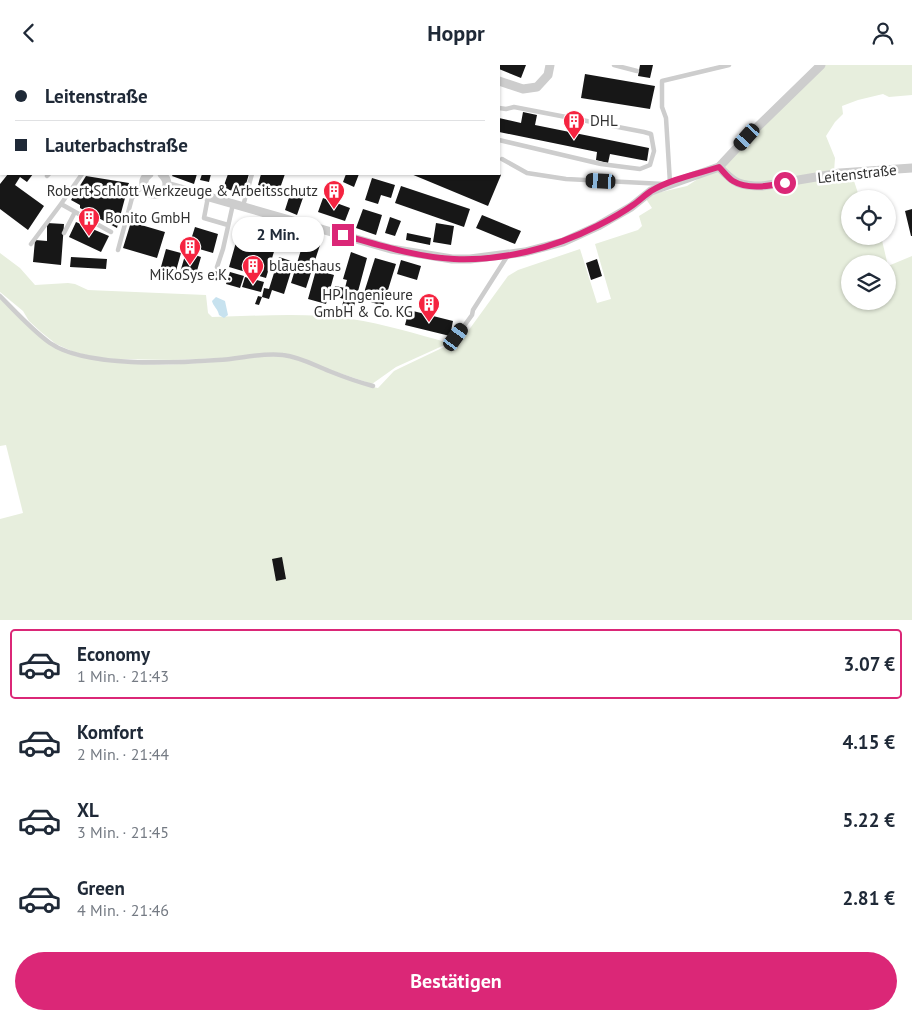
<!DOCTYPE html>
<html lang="de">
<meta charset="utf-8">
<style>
:root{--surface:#fff;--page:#f2f2f3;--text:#1f2937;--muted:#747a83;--line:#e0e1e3;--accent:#db2777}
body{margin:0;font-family:"PT Sans",sans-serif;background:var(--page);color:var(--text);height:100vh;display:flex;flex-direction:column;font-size:19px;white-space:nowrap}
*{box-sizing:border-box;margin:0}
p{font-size:16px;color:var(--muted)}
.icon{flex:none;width:28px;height:28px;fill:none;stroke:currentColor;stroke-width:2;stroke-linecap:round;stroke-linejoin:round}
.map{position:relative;height:555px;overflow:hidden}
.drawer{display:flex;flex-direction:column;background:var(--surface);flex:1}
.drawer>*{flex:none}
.hud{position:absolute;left:0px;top:0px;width:500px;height:110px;box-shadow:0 1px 4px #0004;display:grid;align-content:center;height:110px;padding:0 15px;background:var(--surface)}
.buttons{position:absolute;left:841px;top:125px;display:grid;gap:10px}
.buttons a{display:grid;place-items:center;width:55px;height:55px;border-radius:50%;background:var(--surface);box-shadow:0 1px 4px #0004;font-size:25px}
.end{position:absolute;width:22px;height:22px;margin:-11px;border:6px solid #db2777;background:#fff;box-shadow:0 0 0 2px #fff}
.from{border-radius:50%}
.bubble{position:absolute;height:35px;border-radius:18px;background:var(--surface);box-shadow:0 1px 4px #0004;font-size:16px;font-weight:800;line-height:35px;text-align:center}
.car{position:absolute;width:15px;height:30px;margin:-15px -8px;border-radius:6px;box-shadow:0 0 4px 1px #0007;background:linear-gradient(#222 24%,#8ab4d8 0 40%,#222 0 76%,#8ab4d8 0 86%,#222 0)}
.hud b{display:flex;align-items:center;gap:18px;height:48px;font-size:19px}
.hud b+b{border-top:1px solid var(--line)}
.hud i{width:12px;height:12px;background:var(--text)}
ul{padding:9px 0 0;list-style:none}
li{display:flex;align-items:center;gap:15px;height:70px;margin:0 10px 8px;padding:0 5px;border:2px solid transparent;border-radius:5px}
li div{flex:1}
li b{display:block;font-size:19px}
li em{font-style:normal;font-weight:800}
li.active{border-color:var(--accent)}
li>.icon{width:45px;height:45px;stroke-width:1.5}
.cta{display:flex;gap:10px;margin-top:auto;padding:10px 15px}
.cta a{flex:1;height:58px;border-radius:30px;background:var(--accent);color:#fff;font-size:20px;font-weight:800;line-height:58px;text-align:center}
header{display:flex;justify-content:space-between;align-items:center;height:65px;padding:0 15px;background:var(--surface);font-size:22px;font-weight:800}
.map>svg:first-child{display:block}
</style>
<header><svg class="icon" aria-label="back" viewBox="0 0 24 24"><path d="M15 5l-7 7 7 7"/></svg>Hoppr<svg class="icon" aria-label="person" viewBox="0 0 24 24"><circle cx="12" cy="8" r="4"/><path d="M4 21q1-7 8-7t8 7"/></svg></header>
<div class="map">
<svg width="912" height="555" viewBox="0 0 912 555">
<rect width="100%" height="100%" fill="#fff"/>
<path fill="#e7eedd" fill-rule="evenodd" d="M821 0H912V30L889 32 883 29 858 35 842 41 843 49 835 57 826 71 835 93 834 107 852 110 860 134H850V171H881L888 201 912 191V555H0V454L23 448 6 380 0 381V233C15 247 34 268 50 279 84 303 172 301 213 297 236 296 262 289 285 292 317 296 345 318 378 323L394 306 400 303 463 273 508 211 518 205 580 184 597 238 611 234 595 179 638 165 642 161 639 151 652 143 644 131 687 121 704 110ZM850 199H888V236H850Z
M0 188 20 203 35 220 68 218 75 219 88 225 206 230 208 248 212 252C258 251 306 247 351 254 384 259 417 269 449 278L396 302 372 319 280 288 224 293 172 295 115 294 95 292 74 287 56 279 41 267 29 256 23 246 0 227Z"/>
<path fill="#c7e2ef" d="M216 232 225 236 228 250 224 253 219 250C218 244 213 241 212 236Z"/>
<path fill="#171717" d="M499 0H526L521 13 499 4Z
M640 0H653L650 13 638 11Z
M585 9 655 21 650 44 581 33Z
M523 47 537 50 535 60 649 83 647 96 610 89 608 98 596 95 597 87 499 67V53L521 58Z
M8 109H33L27 117 20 112 15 120 44 141 28 165 0 144V119Z
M173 109H197L194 119 172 111Z
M202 109H211L209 117 200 115Z
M228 109H249L243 129 223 123Z
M261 109H285L279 126 258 120Z
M346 109H359L354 122 343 117Z
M411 109H499L501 110 488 141Z
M86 111 129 118 117 163 80 143V140L71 135Z
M372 113 395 120 391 133 381 130 378 139 365 135Z
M401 121 470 144 464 162 395 138Z
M292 123 305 127 297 150 285 145Z
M323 133 350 143 345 156 318 147Z
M363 144 382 150 376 170 356 163Z
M912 144V171H911L905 146Z
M482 150 521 166 515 179 476 163Z
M390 152 401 156 395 171 385 168Z
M242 156 280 167 266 213 229 202Z
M76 157 109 171 101 187 69 172Z
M131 157 165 167 157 193 123 183Z
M47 158 64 159 61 200 33 197 35 175 47 176Z
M436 158 454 161 451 180 433 177Z
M195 162 218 169 213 188 189 181Z
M407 168 431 173 430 180 406 175Z
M304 175 320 180 306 223 291 218Z
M166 184 181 188 174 213 159 209Z
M186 187 201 192 194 216 179 211Z
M351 187 367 193 353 245 342 241 344 234 333 231 335 221 345 223 347 215 343 214Z
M71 192 107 194 106 204 70 202Z
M279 192 294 197 284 229 272 225 269 234 262 232 259 240 255 239 258 231 262 232 264 223 269 224Z
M375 193 396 199 383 241 362 234Z
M597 194 602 211 591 215 586 198Z
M401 195 421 201 417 215 397 209Z
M209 205 219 207 216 217 207 214Z
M316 205 334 210 326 239 308 234Z
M230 207 244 211 240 223 226 219Z
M245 212 264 217 261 227 242 222Z
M409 245 453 256 450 271 405 260Z
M282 492 286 514 276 516 272 494Z"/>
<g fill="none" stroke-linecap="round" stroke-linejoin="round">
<path stroke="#cdcdcd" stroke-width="4.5" d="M211 0 214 1
M614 0 637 6
M434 1V0
M499 43 506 44 514 42 644 67 651 69 654 86 650 100 640 104 601 99 499 75
M502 94 527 108 566 114 664 119
M82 109 61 139 111 167
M47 111 49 109
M670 118 666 53 662 42V16L729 0
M208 132 204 153 228 160
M243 141 252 109
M64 168 75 147
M31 179 61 139
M288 179 294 157
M118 185 132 133 144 119
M217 202 223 184 233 139
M0 231C16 247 32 265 50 278 86 303 175 298 218 295 240 294 262 287 283 290 300 292 314 300 329 306 344 312 358 317 373 321
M456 272 472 250 473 245 508 190"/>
<path stroke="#cdcdcd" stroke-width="9" d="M449 0 453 1
M188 1V0
M499 16 523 24 537 22 548 10 550 0
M0 34 1 35
M719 102C734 118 739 121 762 121L840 108 912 103
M149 109C145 112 143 115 144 119 147 139 179 126 162 109
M167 120 391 184 452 194H470L525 187 563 177 598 161 631 142 651 126 719 102 747 72 821 0"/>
</g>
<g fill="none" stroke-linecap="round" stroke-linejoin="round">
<path stroke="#db2777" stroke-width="6" d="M343 170C379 180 416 192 454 194 503 196 554 183 597 161 609 155 622 148 633 140 639 136 645 130 651 126 671 114 697 109 719 102 723 106 728 113 733 116 748 125 769 121 785 118"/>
</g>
<defs>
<g id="building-pin" transform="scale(1.125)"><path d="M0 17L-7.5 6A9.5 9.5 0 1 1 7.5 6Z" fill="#f52440" stroke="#fff"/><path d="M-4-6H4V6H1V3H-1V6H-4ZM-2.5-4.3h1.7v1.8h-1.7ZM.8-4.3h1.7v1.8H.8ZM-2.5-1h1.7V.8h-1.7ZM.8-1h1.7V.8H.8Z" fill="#fff"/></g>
</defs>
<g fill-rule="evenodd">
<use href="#building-pin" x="574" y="56"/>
<use href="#building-pin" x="334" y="126"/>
<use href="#building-pin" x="89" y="153"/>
<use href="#building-pin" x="190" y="182"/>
<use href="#building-pin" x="253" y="201"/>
<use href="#building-pin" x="429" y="239"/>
</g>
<g text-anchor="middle" stroke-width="5" stroke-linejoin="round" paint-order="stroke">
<g font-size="15" fill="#303030" stroke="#fff" text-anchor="start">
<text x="590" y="61">DHL</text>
<text x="318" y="131" text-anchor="end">Robert Schlott Werkzeuge &amp; Arbeitsschutz</text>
<text x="105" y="158">Bonito GmbH</text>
<text x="269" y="206">blaueshaus</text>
<text x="190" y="215" text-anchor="middle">MiKoSys e.K.</text>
<text x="413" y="235" text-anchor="end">HP Ingenieure<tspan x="413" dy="17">GmbH &amp; Co. KG</tspan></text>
</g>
<g font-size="15" fill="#303030" stroke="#fff">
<text transform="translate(857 109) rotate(-6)" y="5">Leitenstraße</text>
</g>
</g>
</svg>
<div class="buttons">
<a><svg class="icon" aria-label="locate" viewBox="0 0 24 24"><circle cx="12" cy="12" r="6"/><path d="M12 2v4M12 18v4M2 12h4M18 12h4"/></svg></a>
<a><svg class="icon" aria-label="layers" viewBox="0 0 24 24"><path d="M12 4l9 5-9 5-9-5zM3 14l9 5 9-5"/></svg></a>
</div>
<i class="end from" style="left:785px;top:118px"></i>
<i class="end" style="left:343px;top:170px"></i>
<div class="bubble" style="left:232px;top:152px;width:92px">2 Min.</div>
<i class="car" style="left:747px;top:72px;rotate:222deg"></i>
<i class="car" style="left:601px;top:116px;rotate:273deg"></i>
<i class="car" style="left:456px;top:272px;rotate:36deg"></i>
<div class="hud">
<b><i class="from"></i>Leitenstraße</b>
<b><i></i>Lauterbachstraße</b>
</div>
</div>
<section class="drawer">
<ul>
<li class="active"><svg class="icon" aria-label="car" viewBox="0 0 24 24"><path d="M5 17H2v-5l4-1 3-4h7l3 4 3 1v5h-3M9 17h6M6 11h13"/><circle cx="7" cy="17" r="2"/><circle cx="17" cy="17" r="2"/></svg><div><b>Economy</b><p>1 Min. · 21:43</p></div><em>3.07 €</em></li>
<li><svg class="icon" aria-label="car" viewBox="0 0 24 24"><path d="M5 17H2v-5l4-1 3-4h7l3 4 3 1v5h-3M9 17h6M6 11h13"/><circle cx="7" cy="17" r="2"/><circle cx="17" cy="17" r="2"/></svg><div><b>Komfort</b><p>2 Min. · 21:44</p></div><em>4.15 €</em></li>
<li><svg class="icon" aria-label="car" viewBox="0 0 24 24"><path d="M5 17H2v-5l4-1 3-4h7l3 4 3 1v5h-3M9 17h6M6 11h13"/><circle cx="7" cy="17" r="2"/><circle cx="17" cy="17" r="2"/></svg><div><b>XL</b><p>3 Min. · 21:45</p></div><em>5.22 €</em></li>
<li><svg class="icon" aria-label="car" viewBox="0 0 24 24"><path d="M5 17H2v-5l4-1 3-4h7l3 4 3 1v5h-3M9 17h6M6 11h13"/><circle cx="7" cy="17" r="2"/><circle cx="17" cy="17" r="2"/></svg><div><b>Green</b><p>4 Min. · 21:46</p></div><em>2.81 €</em></li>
</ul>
<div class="cta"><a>Bestätigen</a></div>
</section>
